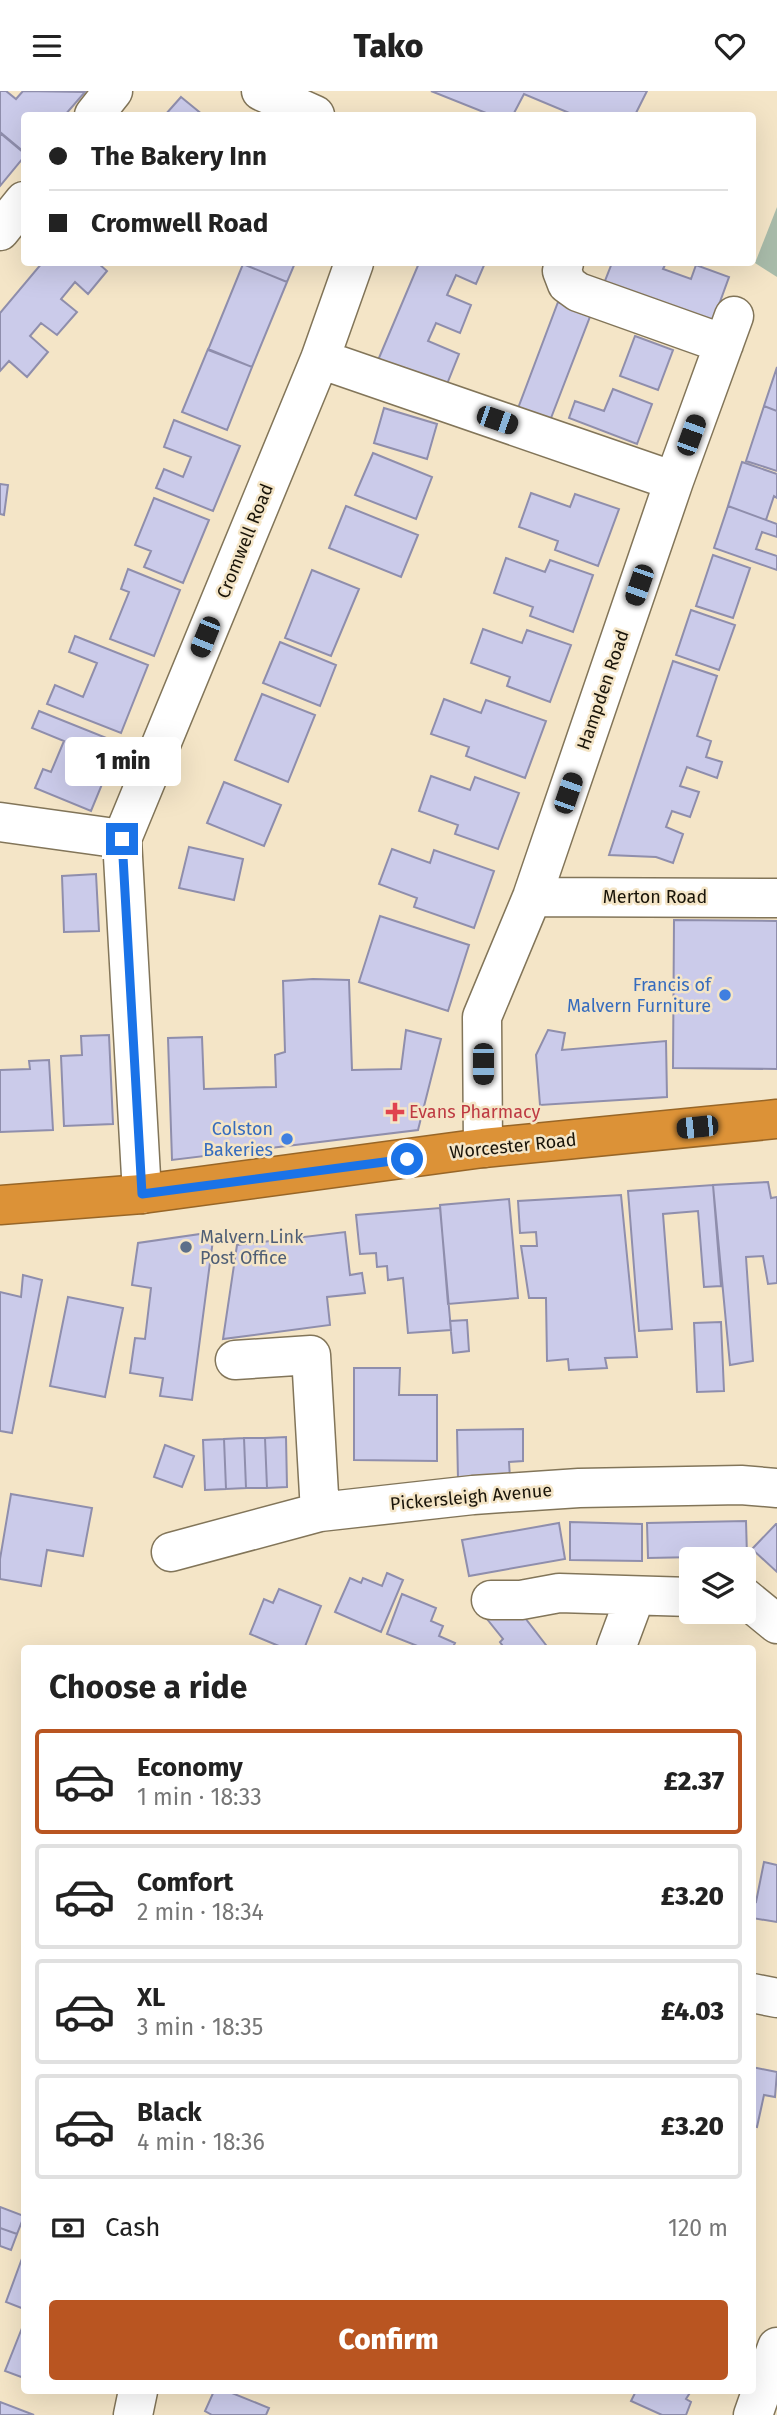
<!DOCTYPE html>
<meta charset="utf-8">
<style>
:root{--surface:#fff;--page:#f2f2f2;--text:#222;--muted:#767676;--line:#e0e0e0;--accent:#b95521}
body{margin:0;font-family:"Fira Sans",sans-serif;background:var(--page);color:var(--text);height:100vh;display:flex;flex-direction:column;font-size:26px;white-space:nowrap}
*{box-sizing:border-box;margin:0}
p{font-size:23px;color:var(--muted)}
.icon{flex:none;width:38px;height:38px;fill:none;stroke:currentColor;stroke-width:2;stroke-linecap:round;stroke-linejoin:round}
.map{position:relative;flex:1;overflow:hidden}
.drawer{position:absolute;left:21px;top:1554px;width:735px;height:749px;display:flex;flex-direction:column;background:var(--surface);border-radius:7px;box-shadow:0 7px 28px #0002}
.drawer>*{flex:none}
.top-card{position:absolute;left:21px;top:21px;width:735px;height:154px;border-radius:7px;box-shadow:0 7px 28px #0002;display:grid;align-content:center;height:154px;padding:0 28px;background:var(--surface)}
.tools{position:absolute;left:679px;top:1456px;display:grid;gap:14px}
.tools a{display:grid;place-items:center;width:77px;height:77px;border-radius:7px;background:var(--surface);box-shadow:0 7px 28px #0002;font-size:35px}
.end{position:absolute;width:32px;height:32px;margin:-16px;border:9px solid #1a73e8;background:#fff;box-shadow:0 0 0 4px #fff}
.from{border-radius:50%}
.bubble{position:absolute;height:49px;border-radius:7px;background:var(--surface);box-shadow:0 7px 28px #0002;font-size:23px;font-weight:800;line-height:49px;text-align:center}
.car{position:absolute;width:21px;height:42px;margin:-21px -10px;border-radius:9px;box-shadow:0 0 5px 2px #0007;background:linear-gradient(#222 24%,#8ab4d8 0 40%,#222 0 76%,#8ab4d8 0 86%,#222 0)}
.top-card b{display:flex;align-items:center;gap:24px;height:66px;font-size:26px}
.top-card b+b{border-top:2px solid var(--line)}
.top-card i{width:18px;height:18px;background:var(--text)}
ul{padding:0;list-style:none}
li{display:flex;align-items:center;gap:21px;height:105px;margin:0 14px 10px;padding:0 14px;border:4px solid var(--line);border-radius:7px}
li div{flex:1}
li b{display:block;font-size:26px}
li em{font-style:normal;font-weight:800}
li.selected{border-color:var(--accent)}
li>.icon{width:63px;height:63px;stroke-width:1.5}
h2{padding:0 28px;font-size:32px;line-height:84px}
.pay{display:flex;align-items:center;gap:18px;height:77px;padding:0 28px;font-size:26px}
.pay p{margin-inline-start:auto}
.primary-button{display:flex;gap:14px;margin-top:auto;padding:14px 28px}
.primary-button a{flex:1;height:80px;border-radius:7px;background:var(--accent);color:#fff;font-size:28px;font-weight:800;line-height:80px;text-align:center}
header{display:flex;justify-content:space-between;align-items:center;height:91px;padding:0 28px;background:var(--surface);font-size:32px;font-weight:800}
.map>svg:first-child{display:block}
</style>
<header><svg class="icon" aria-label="menu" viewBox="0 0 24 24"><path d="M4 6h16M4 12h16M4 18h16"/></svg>Tako<svg class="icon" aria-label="heart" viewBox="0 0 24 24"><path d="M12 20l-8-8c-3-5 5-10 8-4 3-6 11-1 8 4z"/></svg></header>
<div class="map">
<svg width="777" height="2324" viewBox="0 0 777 2324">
<rect width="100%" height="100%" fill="#f4e5c7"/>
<path fill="#a9bcaa" d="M777 116V186L755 172Z"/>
<path fill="#cbcbea" stroke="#8f8eac" stroke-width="2" d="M0 0H6L16 8 23 0 85 1 65 24H24V61L0 41Z
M431 0H647L635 24H574L524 3 513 24H491Z
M181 6 203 24H165Z
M0 42 24 62V66L0 95Z
M42 172H98L107 180 88 203 75 191 61 208 77 221 57 244 41 232 30 245 48 261 27 286 9 270 0 280V222Z
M244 172H295L287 191 243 173Z
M419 172H485L476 193 456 184 447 204 471 214 460 242 436 232 428 250 459 263 447 293 416 281 413 289 376 274Z
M612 172H666L663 178 691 188 696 174 729 186 709 241 601 200Z
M243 173 287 191 252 276 208 259Z
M558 211 591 223 546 340 514 328Z
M635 245 673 259 658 299 620 285Z
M208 258 252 276 227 339 182 321Z
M777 276V320L764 315Z
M613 298 652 313 637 353 569 327 575 310 604 320Z
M764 315 777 320V380L746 370Z
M384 317 437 333 427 368 374 352Z
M174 329 240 355 213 420 156 397 164 378 183 386 191 366 164 356Z
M373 362 432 386 416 428 355 404Z
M742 371 777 383V407L774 405 766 429 728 415Z
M0 393 8 394 4 424 0 423Z
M531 402 570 416 575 403 619 418 598 475 555 459 558 450 519 436Z
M154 407 209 429 183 492 144 476 151 460 135 454Z
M346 415 418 444 401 486 329 457Z
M728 415 777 433V446L762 441 756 458 777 465V479L714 457Z
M713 464 750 477 733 527 696 515Z
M506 467 545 481 550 469 593 484 573 541 530 525 533 516 494 502Z
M128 478 180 499 154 565 110 548 129 501 121 498Z
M312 479 359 498 331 565 285 547Z
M691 519 735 534 719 579 676 564Z
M483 538 522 552 527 539 571 554 550 611 507 595 510 586 471 572Z
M75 545 148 574 121 642 47 613 55 594 83 606 97 572 69 561Z
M280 551 336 574 320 615 263 592Z
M673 570 717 585 697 645 711 650 706 666 722 671 717 687 687 676 680 695 699 701 690 726 672 720 666 736 683 743 673 772 656 766 609 764Z
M262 603 315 624 288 691 235 669Z
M444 608 481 622 486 609 546 630 525 687 466 665 469 656 431 643Z
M39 620 119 652 91 720 35 697 43 678 51 681 64 650 32 637Z
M431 685 470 699 475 686 519 702 498 758 455 743 458 734 419 720Z
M224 691 281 714 264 755 207 732Z
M189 756 243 768 234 809 179 797Z
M392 758 430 772 434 759 494 780 474 837 414 816 417 807 379 793Z
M96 783 99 840 64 841 62 785Z
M380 825 469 854 448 920 359 891Z
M674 829 777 830V978L673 977Z
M313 888 349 889 352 979 401 978 406 939 441 948 418 1039 172 1069 168 947 202 946 204 998 276 996 275 964 285 961 283 890Z
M548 939 565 942 562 959 666 950 667 1006 540 1014 536 964Z
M109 944 113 1033 64 1035 61 965 82 964 81 945Z
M49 969 53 1039 0 1041V979L30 978 29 970Z
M768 1091 771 1107 777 1106V1192L768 1193 763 1165 746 1166 753 1270 730 1274 713 1094Z
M713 1094 721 1195 704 1196 698 1120 663 1123 672 1238 639 1240 628 1100Z
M621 1104 637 1266 605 1267 607 1277 569 1279 568 1268 547 1270 546 1207H529L521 1155H537L536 1141 520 1142 518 1110Z
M509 1108 518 1207 448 1213 440 1114Z
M440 1117 451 1239 408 1242 403 1187 388 1189 387 1175 377 1176 376 1162 360 1163 356 1124Z
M214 1141 192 1309 160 1305 163 1287 130 1282 135 1247 145 1248 151 1197 132 1194 138 1152Z
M345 1141 350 1184 362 1182 365 1202 327 1206 330 1234 223 1248 237 1154Z
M23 1184 42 1189 12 1342 0 1340V1201L21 1206Z
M68 1206 123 1217 105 1306 50 1295Z
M467 1229 469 1260 453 1262 450 1230Z
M721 1231 724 1300 697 1301 694 1232Z
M354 1277H400L399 1304H437V1370L354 1369Z
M523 1338V1370L509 1371 510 1387 458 1388 457 1339Z
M286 1346 287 1396 267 1397 265 1347Z
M244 1347H265L267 1397H246Z
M244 1347 246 1397 226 1398 224 1348Z
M224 1348 226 1398 205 1399 203 1349Z
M165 1354 194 1365 182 1396 154 1386Z
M11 1403 92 1417 83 1465 47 1459 41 1495 0 1488V1468Z
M746 1430 747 1465 648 1467 647 1432Z
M570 1431 642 1433V1470L570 1469Z
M559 1432 565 1468 469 1485 462 1449Z
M776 1433H777V1481L752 1458Z
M387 1482 403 1489 381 1541 335 1521 350 1487 361 1492 363 1487 382 1495Z
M279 1498 321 1515 304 1558H286L250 1543 264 1508 273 1512Z
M402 1503 436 1517 431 1530 443 1535 439 1545 455 1552 452 1558H425L387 1543Z
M506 1514 522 1523 549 1558H505L500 1551 503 1548 487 1528Z
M764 1771 777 1774V1831L752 1827V1810L756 1811Z
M752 1976 777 1981 775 2006 764 2004 757 2036 752 2035Z
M0 2116 24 2125 17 2143 0 2137Z
M0 2137 17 2143 11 2159 0 2155Z
M24 2162V2218L6 2211Z
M24 2232V2287L5 2280Z
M214 2300H227L269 2317 266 2324H212L205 2320Z
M636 2300H691L686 2308 691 2311 686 2324H662L631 2310Z
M0 2311 34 2324H0Z"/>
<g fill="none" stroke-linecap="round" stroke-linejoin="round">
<g stroke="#827559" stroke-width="41">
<path id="minor" d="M261 0 315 24
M94 24 113 0
M0 140 24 110
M564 172 562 180 567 193 578 201 724 253
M320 268 674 390
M0 731 122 748
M532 806 777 807
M483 1057 482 926 532 806 674 390 734 225
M142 1103 122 748 320 268 354 172
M235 1269 311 1264 320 1421
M171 1461 320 1421 473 1404 579 1397 741 1394 777 1397
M744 1506 777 1533
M491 1509H521L559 1502 691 1506
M616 1557 635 1506
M752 1902 777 1907
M133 2324 138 2300
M753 2324 777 2256"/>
</g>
<g stroke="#986627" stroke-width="41">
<path id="highway" d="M0 1114 142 1103 483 1057 777 1028"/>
</g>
<use href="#minor" stroke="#fff" stroke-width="38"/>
<use href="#highway" stroke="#dc9237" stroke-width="38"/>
</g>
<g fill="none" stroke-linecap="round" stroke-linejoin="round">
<path stroke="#1a73e8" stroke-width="9" d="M122 748 142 1103 407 1068"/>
</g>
<g fill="#3f7fe0" stroke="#f4e5c7" stroke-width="2.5">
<circle cx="725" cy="904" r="7"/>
<circle cx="287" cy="1048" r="7"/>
</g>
<path fill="#e0444e" stroke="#f4e5c7" stroke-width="2.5" d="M391.5 1010.5h7v7h7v7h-7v7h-7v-7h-7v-7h7z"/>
<circle fill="#5c6f8a" stroke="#f4e5c7" stroke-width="2.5" cx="186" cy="1156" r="7"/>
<g text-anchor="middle" stroke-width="5" stroke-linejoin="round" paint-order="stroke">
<g font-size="18" fill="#191409" stroke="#f4e5c7">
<text transform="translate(245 450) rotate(-68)" y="6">Cromwell Road</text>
<text transform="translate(603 599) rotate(-71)" y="6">Hampden Road</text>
<text x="655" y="812">Merton Road</text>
<text transform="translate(513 1055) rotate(-6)" y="6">Worcester Road</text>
<text transform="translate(471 1406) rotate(-5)" y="6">Pickersleigh Avenue</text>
</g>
<g font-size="18" fill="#366cbe" stroke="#f4e5c7" text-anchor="end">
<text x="711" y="900">Francis of<tspan x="711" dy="21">Malvern Furniture</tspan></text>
<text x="273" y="1044">Colston<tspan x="273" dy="21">Bakeries</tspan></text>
</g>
<g font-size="18" fill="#be3a42" stroke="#f4e5c7" text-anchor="start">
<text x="409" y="1027">Evans Pharmacy</text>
</g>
<g font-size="18" fill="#4e5e75" stroke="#f4e5c7" text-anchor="start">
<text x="200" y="1152">Malvern Link<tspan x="200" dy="21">Post Office</tspan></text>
</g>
</g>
</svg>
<div class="tools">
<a><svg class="icon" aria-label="layers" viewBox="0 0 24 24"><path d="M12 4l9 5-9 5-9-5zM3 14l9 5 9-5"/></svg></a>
</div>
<i class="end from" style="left:407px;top:1068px"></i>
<i class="end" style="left:122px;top:748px"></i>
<div class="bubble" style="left:65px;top:646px;width:116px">1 min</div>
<i class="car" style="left:497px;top:329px;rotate:109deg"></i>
<i class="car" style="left:691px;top:344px;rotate:20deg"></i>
<i class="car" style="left:639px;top:494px;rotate:199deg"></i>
<i class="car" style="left:205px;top:546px;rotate:202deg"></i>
<i class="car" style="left:568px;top:702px;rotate:19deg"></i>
<i class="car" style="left:483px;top:973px;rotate:180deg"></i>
<i class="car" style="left:697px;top:1036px;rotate:264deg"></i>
<div class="top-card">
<b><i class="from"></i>The Bakery Inn</b>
<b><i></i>Cromwell Road</b>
</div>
<section class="drawer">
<h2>Choose a ride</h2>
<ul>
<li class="selected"><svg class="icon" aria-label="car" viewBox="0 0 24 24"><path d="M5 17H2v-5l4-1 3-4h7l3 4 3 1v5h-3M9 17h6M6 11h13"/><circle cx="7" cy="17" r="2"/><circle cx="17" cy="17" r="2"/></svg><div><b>Economy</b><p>1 min · 18:33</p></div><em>£2.37</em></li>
<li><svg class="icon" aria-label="car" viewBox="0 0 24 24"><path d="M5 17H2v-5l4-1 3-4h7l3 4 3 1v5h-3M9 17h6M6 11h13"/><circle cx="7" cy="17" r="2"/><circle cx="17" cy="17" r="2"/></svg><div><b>Comfort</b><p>2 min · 18:34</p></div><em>£3.20</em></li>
<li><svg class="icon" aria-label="car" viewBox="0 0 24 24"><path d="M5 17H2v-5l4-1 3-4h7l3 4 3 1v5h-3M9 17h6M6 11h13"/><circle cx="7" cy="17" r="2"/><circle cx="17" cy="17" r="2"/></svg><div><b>XL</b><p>3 min · 18:35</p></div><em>£4.03</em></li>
<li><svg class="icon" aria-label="car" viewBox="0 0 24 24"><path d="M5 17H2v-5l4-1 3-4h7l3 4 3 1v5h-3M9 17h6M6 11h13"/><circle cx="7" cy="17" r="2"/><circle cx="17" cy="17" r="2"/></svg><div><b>Black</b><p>4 min · 18:36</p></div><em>£3.20</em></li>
</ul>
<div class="pay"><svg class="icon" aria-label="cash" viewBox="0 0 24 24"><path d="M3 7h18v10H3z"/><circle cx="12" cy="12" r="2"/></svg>Cash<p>120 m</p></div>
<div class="primary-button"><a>Confirm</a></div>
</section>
</div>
